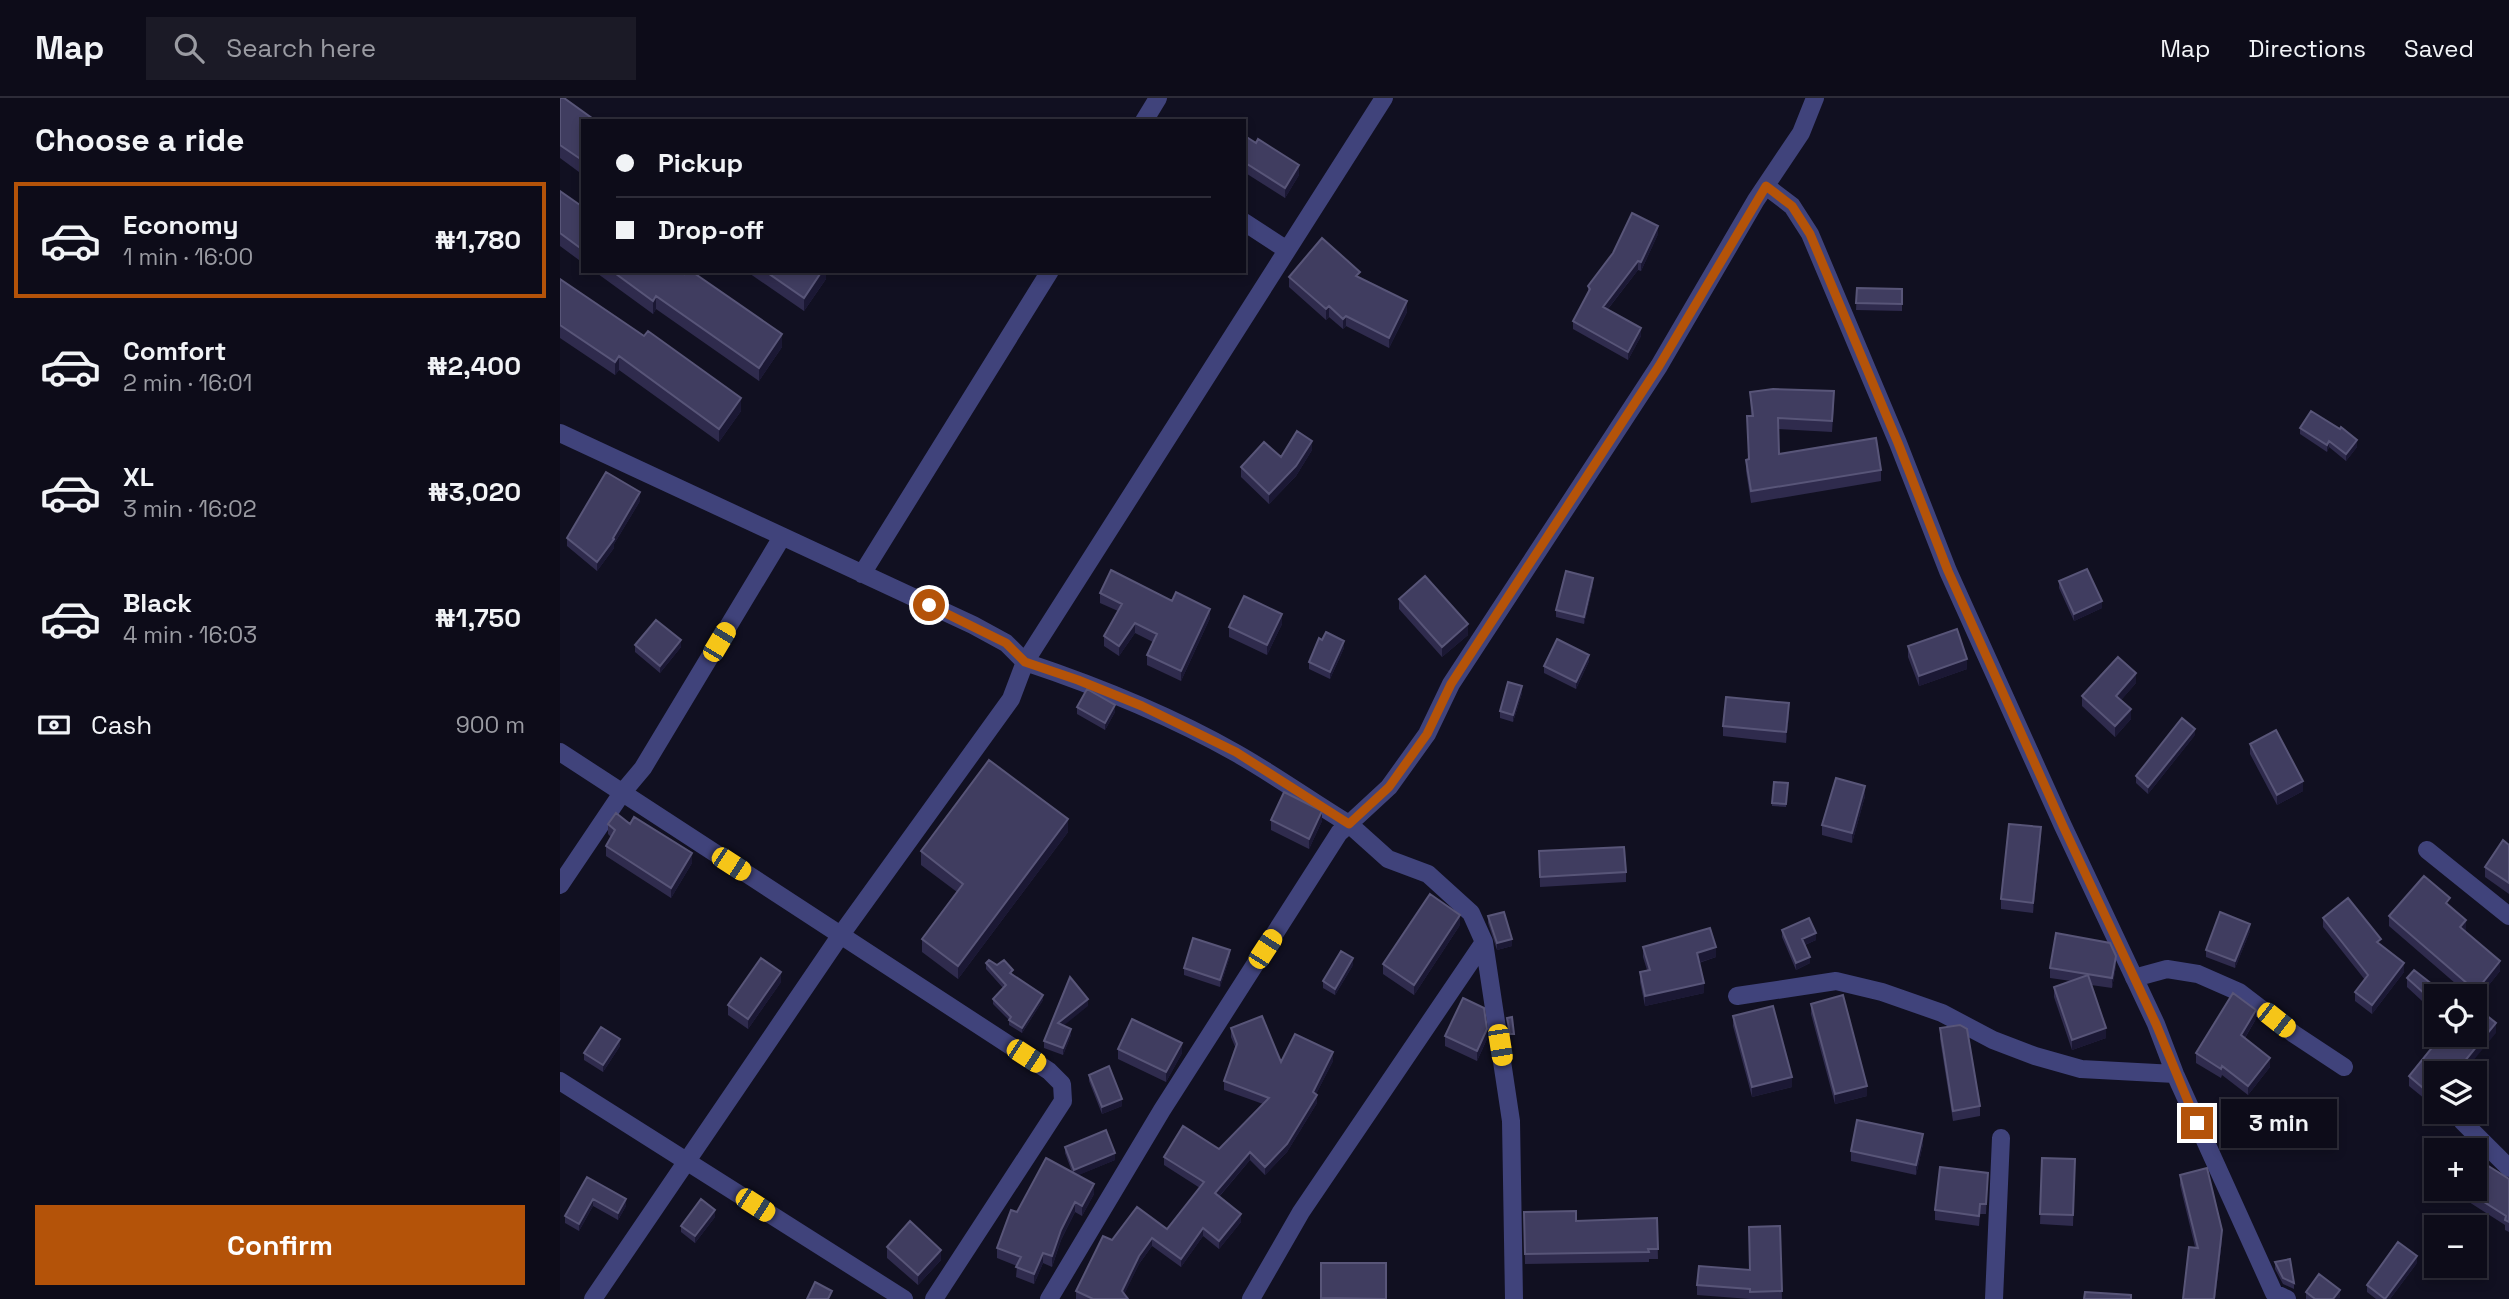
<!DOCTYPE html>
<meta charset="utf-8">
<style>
:root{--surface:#0d0c19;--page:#1b1a26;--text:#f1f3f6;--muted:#9a9ba2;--line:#2d2c38;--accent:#b45309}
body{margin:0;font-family:"Space Grotesk",sans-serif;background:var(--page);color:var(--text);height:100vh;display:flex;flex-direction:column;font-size:26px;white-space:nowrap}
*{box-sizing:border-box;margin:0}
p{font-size:23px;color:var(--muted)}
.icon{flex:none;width:38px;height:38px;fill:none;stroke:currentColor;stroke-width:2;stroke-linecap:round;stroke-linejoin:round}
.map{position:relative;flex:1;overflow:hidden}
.side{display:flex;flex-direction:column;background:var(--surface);width:560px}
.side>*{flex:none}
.top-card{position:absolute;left:21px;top:21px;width:665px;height:154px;border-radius:0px;box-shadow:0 4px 10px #0003,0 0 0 2px var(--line);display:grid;align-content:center;height:154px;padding:0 35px;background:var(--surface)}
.buttons{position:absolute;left:1864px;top:886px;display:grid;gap:14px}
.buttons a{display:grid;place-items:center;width:63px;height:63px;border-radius:0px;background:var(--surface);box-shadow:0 4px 10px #0003,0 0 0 2px var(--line);font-size:35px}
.end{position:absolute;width:32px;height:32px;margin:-16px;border:9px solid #b45309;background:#fff;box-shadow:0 0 0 4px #fff}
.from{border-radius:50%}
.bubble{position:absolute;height:49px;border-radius:0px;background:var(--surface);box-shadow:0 4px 10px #0003,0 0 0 2px var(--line);font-size:23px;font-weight:800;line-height:49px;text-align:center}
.car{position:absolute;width:21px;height:42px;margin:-21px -10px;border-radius:9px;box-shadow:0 0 5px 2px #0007;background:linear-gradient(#f5c518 24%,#345 0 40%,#f5c518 0 76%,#345 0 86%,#f5c518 0)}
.top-card b{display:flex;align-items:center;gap:24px;height:66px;font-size:26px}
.top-card b+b{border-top:2px solid var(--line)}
.top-card i{width:18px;height:18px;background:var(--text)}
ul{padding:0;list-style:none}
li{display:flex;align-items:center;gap:21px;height:116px;margin:0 14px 10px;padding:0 21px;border:4px solid transparent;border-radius:0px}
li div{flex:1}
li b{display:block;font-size:26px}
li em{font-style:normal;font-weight:800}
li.selected{border-color:var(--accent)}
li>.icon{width:63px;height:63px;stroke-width:1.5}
h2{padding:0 35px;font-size:32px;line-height:84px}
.pay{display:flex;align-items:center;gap:18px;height:77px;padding:0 35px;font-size:26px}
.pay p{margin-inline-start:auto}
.button{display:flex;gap:14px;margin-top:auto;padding:14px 35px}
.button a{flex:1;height:80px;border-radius:0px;background:var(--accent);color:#fff;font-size:28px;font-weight:800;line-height:80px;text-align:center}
header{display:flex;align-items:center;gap:42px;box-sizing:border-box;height:98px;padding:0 35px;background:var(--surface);border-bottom:2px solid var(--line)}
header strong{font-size:33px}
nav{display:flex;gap:38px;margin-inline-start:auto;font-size:24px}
.search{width:490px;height:63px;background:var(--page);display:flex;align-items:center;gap:18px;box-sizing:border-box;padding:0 24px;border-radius:0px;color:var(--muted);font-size:26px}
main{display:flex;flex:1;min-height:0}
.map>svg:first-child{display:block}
</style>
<header>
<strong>Map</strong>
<div class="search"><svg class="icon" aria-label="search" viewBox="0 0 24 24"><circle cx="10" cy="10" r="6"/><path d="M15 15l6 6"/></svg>Search here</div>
<nav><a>Map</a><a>Directions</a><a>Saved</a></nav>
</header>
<main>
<section class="side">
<h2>Choose a ride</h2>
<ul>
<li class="selected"><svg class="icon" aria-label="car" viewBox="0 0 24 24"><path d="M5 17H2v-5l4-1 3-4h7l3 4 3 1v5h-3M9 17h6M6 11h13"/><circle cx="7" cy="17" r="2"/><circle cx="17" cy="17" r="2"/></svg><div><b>Economy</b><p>1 min · 16:00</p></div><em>₦1,780</em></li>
<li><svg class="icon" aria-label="car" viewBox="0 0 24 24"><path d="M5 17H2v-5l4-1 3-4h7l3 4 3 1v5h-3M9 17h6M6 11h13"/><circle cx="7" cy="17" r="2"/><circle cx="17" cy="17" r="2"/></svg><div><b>Comfort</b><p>2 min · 16:01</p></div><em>₦2,400</em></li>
<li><svg class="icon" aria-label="car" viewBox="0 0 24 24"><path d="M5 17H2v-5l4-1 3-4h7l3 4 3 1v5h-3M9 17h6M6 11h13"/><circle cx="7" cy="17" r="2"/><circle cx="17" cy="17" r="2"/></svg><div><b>XL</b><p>3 min · 16:02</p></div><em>₦3,020</em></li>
<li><svg class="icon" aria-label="car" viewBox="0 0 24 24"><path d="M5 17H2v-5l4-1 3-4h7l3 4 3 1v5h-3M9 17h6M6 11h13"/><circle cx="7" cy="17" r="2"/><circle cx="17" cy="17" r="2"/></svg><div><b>Black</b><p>4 min · 16:03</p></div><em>₦1,750</em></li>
</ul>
<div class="pay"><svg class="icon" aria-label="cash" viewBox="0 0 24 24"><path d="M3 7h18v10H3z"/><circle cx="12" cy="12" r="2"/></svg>Cash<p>900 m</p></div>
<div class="button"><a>Confirm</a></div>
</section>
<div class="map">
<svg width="1949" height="1201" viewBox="0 0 1949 1201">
<rect width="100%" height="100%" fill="#111021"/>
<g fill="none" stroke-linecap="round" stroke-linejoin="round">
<path stroke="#40437b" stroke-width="18" d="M584 23 598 0
M1206 88 1232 108 1250 136 1338 345 1388 473 1503 728 1596 926 1615 976 1714 1195 1727 1201
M684 124 727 152
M0 335 413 527 446 545 465 564 451 601 280 838 33 1201
M302 476 490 173
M0 654 489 973 502 986 503 1003 374 1201
M1867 752 1949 818
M0 787 62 695 83 670 222 439
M1574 880 1607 871 1638 876 1679 894 1734 936 1784 969
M1177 898 1276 883 1322 894 1382 915 1433 942 1475 958 1521 971 1615 976
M0 983 344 1201
M1902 1023 1949 1070
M489 1201 602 1012 779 735 789 726C751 703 715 677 676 655 609 617 537 588 465 564L824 0
M691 1201 741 1114 924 844
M954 1201 951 1023 924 844 911 815 868 776 828 761 789 726 829 689 867 636 891 586 1099 268 1196 102 1241 35 1255 0
M1434 1201 1441 1040"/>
</g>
<path fill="#2f2b4d" d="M0 0 36 23 19 74 0 60Z
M684 39 696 45 739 77 725 100 684 74Z
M0 93 20 107 23 104V165L0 148Z
M1098 136 1081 173 1078 172 1048 211 1081 238 1068 262 1013 231V223L1028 196V188Z
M34 173H120L222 249 199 283 96 211 93 216Z
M186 173H266V181L244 213Z
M729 179 800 180 847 214 829 250 786 228 783 231 769 219 766 222 729 189Z
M0 181 181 313 159 344 59 272 55 277 0 240Z
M1297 190 1342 191V213L1296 212Z
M1190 294 1274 304 1272 334 1218 331 1219 356 1321 372V383L1191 405 1186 373V362L1188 361 1191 318Z
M1740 330 1780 331 1797 349 1786 363 1769 349 1767 354 1740 336Z
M752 352 736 378 709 406 681 379V369Z
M80 403 54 446V450L37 473 7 448V440Z
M1499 483 1542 510 1514 523 1499 490Z
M1033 487 1024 526 996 519V512Z
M540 495 612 503 650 520 621 583 587 567V557L593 544 575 535 559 558 544 548V538L558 513 540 505Z
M839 501 908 537 882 559 839 511Z
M722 526 707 557 669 539V529Z
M762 542 784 550 770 581 749 571V564Z
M75 547 121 549 100 575 75 554Z
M1348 548 1407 571 1359 588 1348 559Z
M1029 563 1016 591 984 575V568Z
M1576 585 1561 602 1571 621 1555 639 1522 608V598Z
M962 595 953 624 940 620V613Z
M517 609 555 614 545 632 517 616Z
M1229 616 1226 645 1163 638V628Z
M1635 637 1588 696 1576 685V678Z
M1690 646 1743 693 1717 707 1690 656Z
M1228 685 1226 709 1212 708V705Z
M1305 698 1292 745 1262 737V727Z
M711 722 762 723 749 751 711 732Z
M48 726H70L132 765 111 800 46 758V748L51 739 48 736Z
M508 734 398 881 362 854V841L397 794 361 767V753Z
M1481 739 1473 815 1441 811V801Z
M1949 747V796L1925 779V769Z
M979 753 1066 774V784L980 789Z
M1890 809 1906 832 1905 834 1940 873 1916 903 1914 902V898H1910L1829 828V818Z
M928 818 952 848 937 852 928 825Z
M1763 820 1821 847 1844 874 1812 916 1795 903V894L1805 882 1763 829Z
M900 827 854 897 823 876V866Z
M1222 832 1256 842 1245 847 1250 865 1236 872 1222 839Z
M1690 833 1675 870 1646 859V852Z
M1083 849 1156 859 1139 865 1144 895 1085 908 1080 884V874L1087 872 1083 859Z
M670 858 660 889 624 877V870Z
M426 865 453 877 483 902 462 935 449 927V922L433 906V901L443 890 426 871Z
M793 867 775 897 763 890V883Z
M1556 868 1552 890 1531 887 1546 940 1512 952 1494 899V889L1511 883 1490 880V870Z
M1847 880 1876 898V916L1847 889Z
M221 884 188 931 168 917V907Z
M1251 906 1307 998 1275 1006 1251 916Z
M528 908 503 928 511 937 503 957 484 950V943Z
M1173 918 1232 989 1192 999 1173 928Z
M1696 921 1685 940 1710 969 1688 997 1662 977 1661 980 1636 965V955Z
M671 930 721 964 773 963 756 996 757 1005 727 1054 705 1077 690 1062 659 1099 681 1124 659 1151 643 1138 621 1169 592 1148 579 1166 564 1196 568 1201H516V1193L552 1142 607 1131 640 1090 604 1067V1059L659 1051 703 1006 664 992V983L676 951 671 939Z
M1380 930 1420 1008V1018L1393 1023 1380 941Z
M1936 935 1876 975V1010L1849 988V978Z
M885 938 927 941 917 963 885 948Z
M60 948 43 974 24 962V955Z
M558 951 622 955 606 984 558 961Z
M529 977 562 1008 542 1016 529 983Z
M1363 1046 1356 1077 1291 1063V1053Z
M505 1049 555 1062 518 1077 534 1096 522 1118 515 1114 501 1142 492 1169 483 1165 474 1186 456 1179 457 1168 437 1160V1150L457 1114 512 1074 505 1055Z
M1482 1060 1515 1061 1513 1128 1480 1126Z
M1428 1075 1426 1116H1420L1419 1128 1375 1122V1112Z
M1620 1077 1662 1142 1655 1201 1635 1149 1620 1087Z
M27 1079 66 1108 58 1122 33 1108 19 1133 5 1125V1118Z
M1949 1081V1134L1945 1132V1127L1887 1090H1914Z
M964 1114 1016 1123 1097 1120 1098 1161H1089V1164L965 1166Z
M155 1119 135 1145 121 1134V1128Z
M1220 1128 1222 1201H1190L1137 1197V1187L1189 1172Z
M327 1149 381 1162 358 1187 327 1160Z
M1715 1164 1734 1185V1191L1723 1186 1715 1171Z
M761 1165 826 1201H761Z
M1857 1165 1830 1201H1816L1807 1194V1187Z
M1746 1194 1780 1199 1779 1201H1746Z"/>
<path fill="#1b1834" d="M23 55V69L19 74V60Z
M739 67V77L725 100V90Z
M1098 128V136L1081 173V164Z
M1078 163V172L1043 217V209Z
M262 173H266V181L244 213V200Z
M96 198V211L93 216V203Z
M847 203V214L829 250V240Z
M769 208V219L766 222V211Z
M786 218V228L783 231V221Z
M1081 230V238L1068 262V254Z
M222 236V249L199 283V270Z
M59 258V272L55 277V264Z
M181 300V313L159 344V331Z
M1797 342V349L1786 363V356Z
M752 343V352L736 378 709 406V396Z
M1769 343V349L1767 354V347Z
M80 394V403L54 446V450L37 473V464Z
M1033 480V487L1024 526V519Z
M1542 503V510L1514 523V516Z
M650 511V520L621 583V573Z
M722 516V526L707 557V547Z
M575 525V535L559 558V548Z
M908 526V537L882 559V549Z
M121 542V549L100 575V568Z
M784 543V550L770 581V574Z
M1029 557V563L1016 591V584Z
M1407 561V571L1359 588V578Z
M1576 575V585L1556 608V598Z
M962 588V595L953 624V617Z
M1229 605V616L1226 645V634Z
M555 607V614L545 632V625Z
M1571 611V621L1555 639V628Z
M1635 631V637L1588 696V689Z
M1743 683V693L1717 707V697Z
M1305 688V698L1292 745V735Z
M762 713V723L749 751V741Z
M508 721V734L398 881V868Z
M1481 729V739L1473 815V805Z
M132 755V765L111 800V790Z
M900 817V827L854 897V887Z
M1906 822V832L1900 840V829Z
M1690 826V833L1675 870V863Z
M1256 835V842L1242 848V841Z
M952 841V848L937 852V845Z
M1156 849V859L1137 865V855Z
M670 852V858L660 889V882Z
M1556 858V868L1552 890V880Z
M1250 859V865L1236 872V865Z
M793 860V867L775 897V891Z
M1940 863V873L1916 903V893Z
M1844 865V874L1812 916V907Z
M221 874V884L188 931V921Z
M1144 885V895L1085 908V898Z
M483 897V902L462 935V930Z
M528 901V908L498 932V925Z
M1696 912V921L1681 946V937Z
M1936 925V935L1903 975H1895Z
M1546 930V940L1512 952V942Z
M511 931V937L503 957V950Z
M927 931V941L917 963V953Z
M60 941V948L43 974V967Z
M622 945V955L606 984V974Z
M773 954V963L753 1002V994Z
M1710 960V969L1688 997V988Z
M1232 979V989L1192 999V989Z
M1307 988V998L1275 1006V996Z
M757 997V1005L727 1054 705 1077V1069Z
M562 1001V1008L542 1016V1009Z
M1363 1036V1046L1356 1077V1067Z
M690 1054V1062L655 1103V1095Z
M555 1055V1062L514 1079V1072Z
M534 1086V1096L522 1118V1108Z
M33 1101V1108L19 1133V1126Z
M66 1101V1108L58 1122V1115Z
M515 1104V1114L501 1142 492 1169V1158L501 1132Z
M155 1112V1119L135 1145V1138Z
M681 1116V1124L659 1151V1143Z
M643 1130V1138L621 1169V1161Z
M1662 1132V1142L1655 1201H1654Z
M592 1140V1148L579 1166 562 1201V1193L579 1158Z
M381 1152V1162L358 1187V1177Z
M483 1155V1165L474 1186V1176Z
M1857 1158V1165L1830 1201H1825Z
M1780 1192V1199L1779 1201H1773Z"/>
<path fill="#403d60" stroke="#585578" stroke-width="2" d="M0 0H4L36 23H23V55L19 60 0 47Z
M685 38 696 45 698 41 739 67 725 90 684 64Z
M0 93 20 107 23 104V152L0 135Z
M1072 115 1098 128 1081 164 1078 163 1043 209 1081 230 1068 254 1013 223 1030 191 1028 188 1053 155Z
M762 140 800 174 796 178 847 203 829 240 786 218 783 221 769 208 766 211 729 179Z
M52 173H120L124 176 126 173H131L222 236 199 270 96 198 93 203Z
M205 173H262L244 200Z
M0 181 84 238 88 233 181 300 159 331 59 258 55 264 0 227Z
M1297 190 1342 191V206L1296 205Z
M1213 291 1274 293 1272 323 1218 320 1219 356 1316 340 1321 372 1191 393 1186 362 1189 361 1187 318H1193L1190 294Z
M1751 313 1780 331 1781 329 1797 342 1786 356 1769 343 1767 347 1740 330Z
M737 333 752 343 736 368 709 396 681 369 704 344 721 359Z
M46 374 80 394 53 440 54 441 37 464 7 440Z
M1527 471 1542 503 1514 516 1499 483Z
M551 472 612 503 616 494 650 511 621 573 587 557 597 536 575 525 559 548 544 538 562 506 540 495Z
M1006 473 1033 480 1024 519 996 512Z
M865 478 908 526 882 549 839 501Z
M684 498 722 516 707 547 669 529Z
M96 522 121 542 100 568 75 547Z
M1397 531 1407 561 1359 578 1348 548Z
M766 534 784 543 770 574 749 564 759 540 762 542Z
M997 541 1029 557 1016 584 984 568Z
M1558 559 1576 575 1556 598 1571 611 1555 628 1522 598Z
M948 584 962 588 953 617 940 613Z
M527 591 555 607 545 625 517 609Z
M1166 599 1229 605 1226 634 1163 628Z
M1622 620 1635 631 1588 689 1576 678Z
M1716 632 1743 683 1717 697 1690 646Z
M429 662 508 721 398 868 362 841 403 786 361 753Z
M1276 680 1305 688 1292 735 1262 727Z
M1214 684 1228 685 1226 706 1212 705Z
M724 694 762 713 749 741 711 722Z
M56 715 70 726 74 719 132 755 111 790 46 748 55 732 48 726Z
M1449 726 1481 729 1473 805 1441 801Z
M1943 742 1949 747V785L1925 769Z
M1064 749 1066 774 980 779 979 753Z
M1864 778 1890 800 1886 805 1906 822 1900 829 1940 863 1916 893 1829 818Z
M870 796 900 817 854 887 823 866Z
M1788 800 1821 841 1817 844 1844 865 1812 907 1795 894 1808 877 1763 820Z
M944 814 952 841 937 845 928 818Z
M1660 814 1690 826 1675 863 1646 852Z
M1249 820 1256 835 1242 841 1250 859 1236 865 1222 832Z
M1150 830 1156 849 1137 855 1144 885 1085 898 1080 874 1090 872 1083 849Z
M1496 835 1550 845 1556 858 1552 880 1490 870Z
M633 840 670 852 660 882 624 870Z
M781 853 793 860 775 891 763 883Z
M201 860 221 874 188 921 168 907Z
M429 862 437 867 444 862 453 872 450 875 483 897 462 930 449 922 451 919 433 901 446 887 426 865Z
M1854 872 1887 898H1876V906L1847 880Z
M1528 877 1546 930 1512 942 1494 889Z
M510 879 528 901 498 925 511 931 503 950 484 943Z
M1673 895 1696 912 1681 937 1710 960 1688 988 1662 968 1661 971 1636 955Z
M1283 897 1307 988 1275 996 1251 906Z
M903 900 924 910 927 931 917 953 885 938Z
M1213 908 1232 979 1192 989 1173 918Z
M1915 908 1936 925 1895 975H1876V1001L1849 978 1883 936H1914Z
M702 918 721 964 735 936 773 954 753 994 757 997 727 1046 705 1069 690 1054 655 1095 681 1116 659 1143 643 1130 621 1161 592 1140 579 1158 562 1193 568 1201H533L516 1193 543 1138 552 1142 577 1109 607 1131 644 1084 604 1059 623 1028 659 1051 709 1000 664 983 677 946 671 930Z
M952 919 954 936H950L947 920Z
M572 921 622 945 606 974 558 951Z
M1400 927 1407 931 1420 1008 1393 1013 1380 930Z
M41 929 60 941 43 967 24 955Z
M549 968 562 1001 542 1009 529 977Z
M1297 1022 1363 1036 1356 1067 1291 1053Z
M546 1032 555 1055 514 1072 505 1049Z
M1897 1048 1903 1052H1895Z
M1914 1059 1949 1081V1124L1945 1122 1946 1118 1902 1090H1914Z
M486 1060 534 1086 522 1108 515 1104 501 1132 492 1158 483 1155 474 1176 456 1169 461 1159 437 1150 451 1112 457 1114Z
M1482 1060 1515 1061 1513 1117 1480 1116Z
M1380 1069 1428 1075 1426 1106H1420L1419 1118 1375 1112Z
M1647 1070 1662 1132 1654 1201H1623L1629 1149 1638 1150 1620 1077Z
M27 1079 66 1101 58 1115 33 1101 19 1126 5 1118Z
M141 1101 155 1112 135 1138 121 1128Z
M1016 1113V1123L1097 1120 1098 1151H1088L1089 1154 965 1156 964 1114Z
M350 1123 381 1152 358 1177 327 1149Z
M1220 1128 1222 1193 1190 1194V1191L1137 1187 1139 1168 1190 1172 1189 1129Z
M1838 1144 1857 1158 1825 1201 1807 1187Z
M1730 1161 1734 1185 1723 1180 1715 1164Z
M761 1165H826V1201L761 1200Z
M1759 1176 1780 1192 1773 1201H1755L1746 1194Z
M255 1184 272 1193 268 1201H247Z
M1525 1194 1571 1197V1201H1524Z"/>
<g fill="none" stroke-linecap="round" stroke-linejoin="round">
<path stroke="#b45309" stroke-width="9" d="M369 507 446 545 465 564 518 582 582 608 676 654 789 726 829 689 867 636 891 586 1099 268 1206 88 1232 108 1250 136 1338 345 1388 473 1503 728 1596 926 1637 1025"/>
</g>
</svg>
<div class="buttons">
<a><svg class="icon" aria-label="locate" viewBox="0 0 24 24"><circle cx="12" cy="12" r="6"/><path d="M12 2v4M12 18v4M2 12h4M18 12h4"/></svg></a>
<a><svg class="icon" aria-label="layers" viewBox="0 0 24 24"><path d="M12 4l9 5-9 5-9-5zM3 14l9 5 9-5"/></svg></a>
<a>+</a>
<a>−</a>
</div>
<i class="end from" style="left:369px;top:507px"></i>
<i class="end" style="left:1637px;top:1025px"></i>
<div class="bubble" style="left:1661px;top:1001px;width:116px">3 min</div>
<i class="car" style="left:159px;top:544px;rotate:31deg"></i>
<i class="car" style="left:171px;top:766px;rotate:123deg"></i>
<i class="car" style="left:705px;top:851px;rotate:33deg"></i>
<i class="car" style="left:1716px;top:922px;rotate:128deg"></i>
<i class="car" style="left:940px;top:947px;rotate:171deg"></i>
<i class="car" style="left:466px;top:958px;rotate:123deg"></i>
<i class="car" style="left:195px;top:1107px;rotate:123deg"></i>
<div class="top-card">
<b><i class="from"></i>Pickup</b>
<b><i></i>Drop-off</b>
</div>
</div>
</main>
